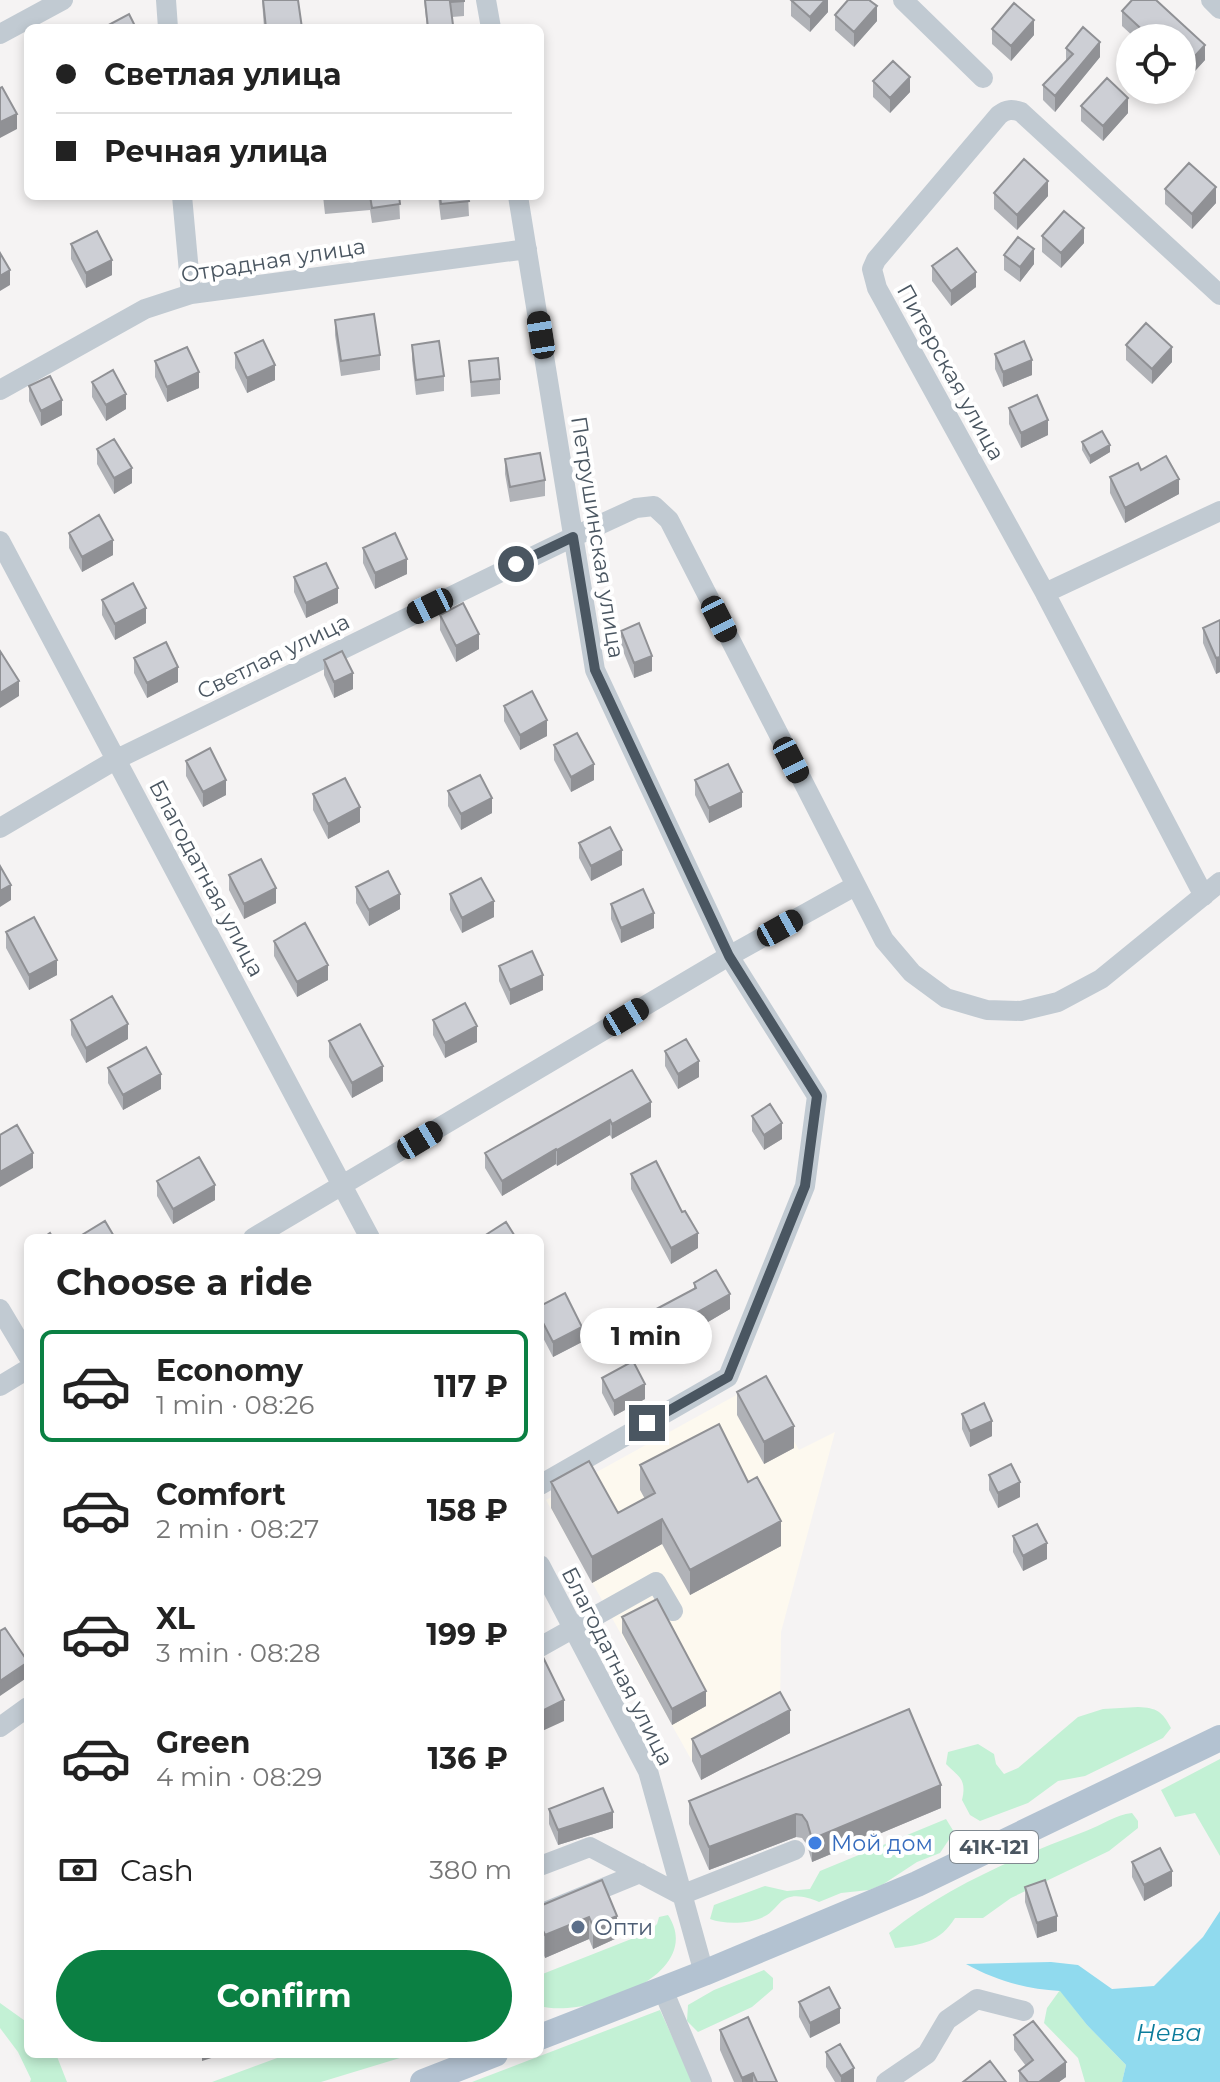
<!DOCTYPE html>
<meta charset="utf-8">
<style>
:root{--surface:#fff;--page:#f2f2f2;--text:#222;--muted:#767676;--line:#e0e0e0;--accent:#0b8043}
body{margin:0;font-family:Montserrat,sans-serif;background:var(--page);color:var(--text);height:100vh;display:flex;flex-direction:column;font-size:30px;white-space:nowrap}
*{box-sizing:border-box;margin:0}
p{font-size:26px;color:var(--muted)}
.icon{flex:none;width:44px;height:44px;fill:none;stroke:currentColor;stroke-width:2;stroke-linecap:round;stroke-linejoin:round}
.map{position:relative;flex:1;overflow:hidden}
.sheet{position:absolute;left:24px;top:1234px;width:520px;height:824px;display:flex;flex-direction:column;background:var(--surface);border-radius:12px;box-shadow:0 4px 12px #0003}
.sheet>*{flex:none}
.hud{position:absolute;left:24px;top:24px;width:520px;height:176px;border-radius:12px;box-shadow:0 4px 12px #0003;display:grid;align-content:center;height:176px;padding:0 32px;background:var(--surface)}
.tools{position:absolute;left:1116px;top:24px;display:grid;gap:16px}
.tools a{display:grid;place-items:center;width:80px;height:80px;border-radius:50%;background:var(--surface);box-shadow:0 4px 12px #0003;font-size:40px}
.end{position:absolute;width:36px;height:36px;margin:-18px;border:10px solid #4a5661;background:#fff;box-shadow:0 0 0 4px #fff}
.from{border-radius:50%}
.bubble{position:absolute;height:56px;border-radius:28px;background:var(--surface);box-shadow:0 4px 12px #0003;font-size:26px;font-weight:700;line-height:56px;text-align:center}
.car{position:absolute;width:24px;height:48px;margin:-24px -12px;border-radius:10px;box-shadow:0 0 6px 2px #0007;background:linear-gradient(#222 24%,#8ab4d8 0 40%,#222 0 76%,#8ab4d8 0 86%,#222 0)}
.hud b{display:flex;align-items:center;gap:28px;height:76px;font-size:30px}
.hud b+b{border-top:2px solid var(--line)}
.hud i{width:20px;height:20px;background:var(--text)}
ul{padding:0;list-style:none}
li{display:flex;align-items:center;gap:24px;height:112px;margin:0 16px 12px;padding:0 16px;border:4px solid transparent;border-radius:12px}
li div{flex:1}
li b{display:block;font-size:30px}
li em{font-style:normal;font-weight:700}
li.on{border-color:var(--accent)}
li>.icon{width:72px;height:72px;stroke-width:1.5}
h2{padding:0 32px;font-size:36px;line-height:96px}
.pay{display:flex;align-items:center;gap:20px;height:88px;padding:0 32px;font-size:30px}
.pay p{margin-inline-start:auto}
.action{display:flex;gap:16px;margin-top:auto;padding:16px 32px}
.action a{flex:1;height:92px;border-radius:48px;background:var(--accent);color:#fff;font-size:32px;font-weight:700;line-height:92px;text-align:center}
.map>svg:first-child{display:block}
</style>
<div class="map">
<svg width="1220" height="2082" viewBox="0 0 1220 2082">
<rect width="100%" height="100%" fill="#f5f3f3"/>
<path fill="#fdf9ef" d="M760 1382 799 1450 835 1432 781 1632 780 1715 692 1761 546 1500Z"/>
<path fill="#c3f1d5" d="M1138 1707C1157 1708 1162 1711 1171 1728L1163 1738 1085 1776 1058 1781 1028 1803 980 1821 970 1815 962 1800C967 1779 959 1777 946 1764L948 1752 978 1744 994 1754 996 1764 1004 1774 1018 1768 1078 1717 1103 1709Z
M1220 1759V1856L1195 1813 1175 1817 1161 1790Z
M1132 1813 1138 1821V1828L1109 1851 1011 1898 983 1918H955C940 1942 922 1945 895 1948L889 1933C947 1886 1017 1857 1086 1831 1102 1825 1115 1815 1132 1813Z
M946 1819 954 1832 940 1853 917 1862 882 1885 869 1890 841 1893 819 1902C809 1898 797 1894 787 1898 779 1901 774 1911 767 1915 752 1924 726 1925 710 1919L714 1905 765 1886 787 1891 810 1889 820 1871Z
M668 1915C708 1976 584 2019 540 2006V1975L649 1932 657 1924 659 1917Z
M764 1970 773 1978V1989L752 2007 698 2032 687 2021 688 2005 714 1990Z
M1060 1990 1087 2025 1126 2065 1122 2082H1085L1078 2058 1044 2023 1047 2008Z
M0 2003 28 2023V2054H56L67 2082H30L31 2079 18 2052 0 2028Z
M660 2010 693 2082H472Z
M288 2054H413L321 2082H212Z"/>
<path fill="#90daee" d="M1220 1911V2082H1122L1126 2065 1087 2025 1060 1991C1026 1989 997 1981 966 1964L1051 1962 1078 1965 1112 1989 1154 1986 1203 1937Z"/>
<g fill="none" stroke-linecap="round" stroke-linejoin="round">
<path stroke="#c1cad2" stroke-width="20" d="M166 0 168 28
M486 0 491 28
M903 0 983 78
M1211 0 1220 9
M0 34 63 0
M182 196 191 294
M518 196 595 670 729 956 817 1096 805 1186 728 1377 540 1485
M0 390 145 309 191 294 527 249
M0 541 370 1238
M1045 593 877 288 872 269 876 260 999 115C1007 109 1012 109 1021 112L1220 295
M0 828 117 759 573 537 636 508 654 506 669 520 884 940 912 973 946 998 987 1010 1021 1011 1058 1002 1101 979 1220 882
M1204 896 1045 593 1220 511
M253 1238 729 956 855 886
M0 1309 28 1356
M0 1386 28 1369
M540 1565 648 1771 704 1973
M540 1647 656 1582 673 1611
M0 1727 28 1707
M540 1866 590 1847 681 1895 795 1850
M540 1914 640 1873
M663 1990 702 2082
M886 2082 927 2054 947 2020 977 1999 1024 2011"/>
<path stroke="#b3c2d1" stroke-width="26" d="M540 2037 704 1973 917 1884 1220 1738
M423 2082 495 2054"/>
</g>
<path fill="#b0b2b7" d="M262 0 302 28H264Z
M424 0H464V16L452 17 453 28H427Z
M791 0H828V12L810 32 791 16Z
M1132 0H1156L1205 45V60L1184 83 1182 81V38H1135L1122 26V11Z
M835 15 877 21 854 47 835 30Z
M992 29 1034 35 1011 61 992 44Z
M1066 48 1100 57 1055 112 1043 100V85L1066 62Z
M873 81 910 92 890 113 873 97Z
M1081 106 1128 113 1103 141 1081 121Z
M1165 189 1216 203 1192 229 1165 204Z
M994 193 1048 196 1017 230 994 209Z
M323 196H399L400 219 372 223 370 210 325 214Z
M438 196H468L469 216 441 220Z
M1042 236 1084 243 1061 268 1042 252Z
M71 244 112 275 86 288 71 259Z
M1004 255 1034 264 1020 282 1004 270Z
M932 266 976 287 951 306 932 281Z
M335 320 380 355V370L341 376 335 335Z
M412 345 444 376V391L416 395 412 360Z
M1126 345 1172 362 1152 384 1126 360Z
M235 353 275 380 247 393 235 368Z
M995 354 1032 375 1003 387 995 369Z
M155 361 199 388 167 402 155 377Z
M469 361 500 379V394L471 397Z
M92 382 126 409 106 421 92 397Z
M29 386 62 415 41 426 29 401Z
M1009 408 1048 435 1021 448 1009 424Z
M1082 442 1110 452 1090 464 1082 450Z
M97 449 132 483 114 494 97 464Z
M505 459 545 480V496L510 502 505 474Z
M1141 470 1179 494 1125 523 1110 493V477Z
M69 533 113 555 82 572 69 548Z
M363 548 407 574 375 589 363 563Z
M294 577 338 603 306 618 294 592Z
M102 600 146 623 115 640 102 615Z
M440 615 479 649 456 662 440 630Z
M1220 620V672L1216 674 1203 643V628Z
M621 631 652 671 634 678 621 646Z
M134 658 178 682 147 698 134 673Z
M324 660 353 689 334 698 324 675Z
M504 706 547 736 520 750 504 721Z
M554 745 594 780 571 792 554 760Z
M186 761 226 795 203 807 186 776Z
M695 780 742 807 709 823 695 795Z
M448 791 492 813 461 830 448 806Z
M313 794 360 822 328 839 313 810Z
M579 843 622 865 591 881 579 858Z
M229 875 276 903 244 919 229 890Z
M356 887 400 909 369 926 356 903Z
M450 894 494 917 462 933 450 910Z
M611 904 654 928 621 943 611 919Z
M6 932 57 975 29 990 6 948Z
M274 941 328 980 297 997 274 956Z
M499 966 543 990 510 1005 499 981Z
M71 1020 128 1039 86 1063 71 1035Z
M433 1020 477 1042 445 1058 433 1035Z
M329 1041 383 1081 352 1098 329 1057Z
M665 1051 699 1077 678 1089 665 1066Z
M108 1068 161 1089 123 1110 108 1083Z
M632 1070 651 1117 612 1139 610 1135 557 1166 556 1164 502 1196 485 1168V1153Z
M752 1116 782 1139 764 1150 752 1131Z
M631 1174 682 1212 698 1248 671 1264 631 1189Z
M157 1181 215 1200 173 1224 157 1196Z
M694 1283 730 1309 691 1332V1336L659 1352 647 1329V1314L694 1289Z
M540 1306 582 1342 553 1357 540 1332Z
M602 1378 645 1399 614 1416 602 1393Z
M737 1392 794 1448 764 1464 737 1415Z
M962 1414 992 1436 970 1447 962 1429Z
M640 1465 781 1546 690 1595 662 1544 592 1583 551 1508V1482L618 1513 645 1499 640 1490Z
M989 1475 1020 1497 998 1508 989 1490Z
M1013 1536 1047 1559 1023 1571 1013 1552Z
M622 1617 706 1706 672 1725 622 1633Z
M790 1733 701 1780 692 1761V1739Z
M689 1801 941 1808 812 1862 807 1845 802 1838 796 1837 709 1870 689 1824Z
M549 1809 613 1828 558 1845 549 1824Z
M1132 1862 1172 1886 1144 1901 1132 1877Z
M602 1880 617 1938 593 1949 589 1939 545 1958 540 1946V1906Z
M1025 1887 1057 1931 1037 1938 1025 1902Z
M799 2002 840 2023 810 2038 799 2017Z
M720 2030 777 2082H734L720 2050Z
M1014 2035 1066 2077 1059 2082H1019V2071L1026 2066 1014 2050Z
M826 2052 854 2082H835L826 2067Z"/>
<path fill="#909195" d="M825 0H828V12L810 32V17Z
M877 6V21L854 47V32Z
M1034 20V35L1011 61V46Z
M1100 42V57L1055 112V96Z
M1205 45V60L1184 83V68Z
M910 77V92L890 113V98Z
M1128 98V113L1103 141V126Z
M17 114V129L0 138V122Z
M1048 181V196L1017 230V215Z
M1216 187V203L1192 229V214Z
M1084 228V243L1061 268V253Z
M1034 249V264L1020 282V267Z
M112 260V275L86 288V273Z
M10 270V285L0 291V276Z
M976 272V287L951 306V291Z
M1172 347V362L1152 384V369Z
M1032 360V375L1003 387V372Z
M275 365V380L247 393V378Z
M199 372V388L167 402V387Z
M126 394V409L106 421V405Z
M62 400V415L41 426V411Z
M1048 420V435L1021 448V433Z
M1110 445V452L1090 464V456Z
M132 468V483L114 494V478Z
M1179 479V494L1125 523V508Z
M113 540V555L82 572V557Z
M407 559V574L375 589V573Z
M338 588V603L306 618V603Z
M146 608V623L115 640V624Z
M479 634V649L456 662V646Z
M652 656V671L634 678V663Z
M1220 657V672L1216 674V658Z
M178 667V682L147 698V683Z
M353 673V689L334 698V682Z
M19 681V696L0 708V693Z
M547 720V736L520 750V735Z
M594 764V780L571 792V777Z
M226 780V795L203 807V792Z
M742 792V807L709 823V808Z
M492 798V813L461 830V814Z
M360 807V822L328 839V824Z
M622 850V865L591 881V866Z
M11 885V900L0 907V891Z
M276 888V903L244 919V904Z
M400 894V909L369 926V910Z
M494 901V917L462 933V918Z
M654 913V928L621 943V928Z
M57 960V975L29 990V975Z
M328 965V980L297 997V982Z
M543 975V990L510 1005V990Z
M128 1024V1039L86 1063V1048Z
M477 1026V1042L445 1058V1043Z
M699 1061V1077L678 1089V1074Z
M383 1066V1081L352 1098V1083Z
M161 1074V1089L123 1110V1095Z
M651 1102V1117L612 1139V1124Z
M610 1120V1135L557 1166V1150Z
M782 1123V1139L764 1150V1135Z
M556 1149V1164L502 1196V1181Z
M33 1153V1168L0 1187V1172Z
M215 1185V1200L173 1224V1209Z
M698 1233V1248L671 1264V1248Z
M730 1294V1309L691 1332V1336L659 1352V1337L689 1317Z
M582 1327V1342L553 1357V1342Z
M645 1384V1399L614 1416V1401Z
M992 1421V1436L970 1447V1431Z
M794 1426V1448L764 1464V1442Z
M1020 1482V1497L998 1508V1493Z
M662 1519V1544L592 1583V1557Z
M781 1521V1546L690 1595V1570Z
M1047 1543V1559L1023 1571V1556Z
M28 1662V1677L0 1696V1681Z
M706 1691V1706L672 1725V1709Z
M564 1700V1721L540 1732V1712Z
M790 1710V1733L701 1780V1757Z
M941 1785V1808L812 1862V1839Z
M613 1812V1828L558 1845V1830Z
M796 1814V1837L709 1870V1847Z
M1172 1871V1886L1144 1901V1885Z
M617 1916V1938L593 1949V1926Z
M1057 1916V1931L1037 1938V1923Z
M589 1917V1939L545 1958V1935Z
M840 2008V2023L810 2038V2023Z
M202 2054H224L202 2061Z
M1066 2062V2077L1059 2082H1039Z
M854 2068V2082H841V2076Z
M753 2073V2082H742V2078Z"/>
<path fill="#cdcfd5" stroke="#909195" stroke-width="2" d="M263 0H298L302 28H266Z
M425 0H464V1L450 2 453 25 428 28Z
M791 0H825L810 17Z
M848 0H869L877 6 854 32 835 15Z
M1132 0H1156L1205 45 1184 68 1182 66V38H1151L1122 11Z
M1014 3 1034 20 1011 46 992 29Z
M129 14 136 28H103Z
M1083 27 1100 42 1055 96 1043 85 1073 54 1066 48Z
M893 61 910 77 890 98 873 81Z
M1107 78 1128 98 1103 126 1081 106Z
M2 87 17 114 0 122V88Z
M1024 159 1048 181 1017 215 994 193Z
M1189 163 1216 187 1192 214 1165 189Z
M324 196H355L325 199Z
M370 196H399L400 204 372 208Z
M440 196H468L469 201 441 204Z
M1064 211 1084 228 1061 253 1042 236Z
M97 231 112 260 86 273 71 244Z
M1018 237 1034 249 1020 267 1004 255Z
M957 248 976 272 951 291 932 266Z
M0 253 10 270 0 276Z
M374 314 380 355 341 361 335 320Z
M1146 323 1172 347 1152 369 1126 345Z
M263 340 275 365 247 378 235 353Z
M439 341 444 376 416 380 412 345Z
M1024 341 1032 360 1003 372 995 354Z
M187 347 199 372 167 387 155 361Z
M498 358 500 379 471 382 469 361Z
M113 370 126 394 106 405 92 382Z
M50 376 62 400 41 411 29 386Z
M1037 395 1048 420 1021 433 1009 408Z
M1102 431 1110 445 1090 456 1082 442Z
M114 439 132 468 114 478 97 449Z
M540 453 545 480 510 487 505 459Z
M1166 456 1179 479 1125 508 1110 477 1138 463 1141 470Z
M99 515 113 540 82 557 69 533Z
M395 533 407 559 375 573 363 548Z
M326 563 338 588 306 603 294 577Z
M133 583 146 608 115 624 102 600Z
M463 603 479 634 456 646 440 615Z
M1220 620V657L1216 658 1203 628Z
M639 623 652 656 634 663 621 631Z
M166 642 178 667 147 683 134 658Z
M0 651 19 681 0 693Z
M342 651 353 673 334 682 324 660Z
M532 691 547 720 520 735 504 706Z
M577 733 594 764 571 777 554 745Z
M210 748 226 780 203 792 186 761Z
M728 764 742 792 709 808 695 780Z
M480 775 492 798 461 814 448 791Z
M345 778 360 807 328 824 313 794Z
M610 827 622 850 591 866 579 843Z
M261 859 276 888 244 904 229 875Z
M0 866 11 885 0 891Z
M388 871 400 894 369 910 356 887Z
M481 878 494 901 462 918 450 894Z
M643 889 654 913 621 928 611 904Z
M34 917 57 960 29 975 6 932Z
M305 923 328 965 297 982 274 941Z
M532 951 543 975 510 990 499 966Z
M112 996 128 1024 86 1048 71 1020Z
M465 1003 477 1026 445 1043 433 1020Z
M360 1024 383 1066 352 1083 329 1041Z
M686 1039 699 1061 678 1074 665 1051Z
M146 1047 161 1074 123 1095 108 1068Z
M632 1070 651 1102 612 1124 610 1120 557 1150 556 1149 502 1181 485 1153Z
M770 1104 782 1123 764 1135 752 1116Z
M17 1125 33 1153 0 1172V1135Z
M199 1157 215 1185 173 1209 157 1181Z
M656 1161 682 1212 685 1211 698 1233 671 1248 631 1174Z
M105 1221 115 1238H77Z
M506 1222 516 1238H485L484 1236Z
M50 1233 53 1238H43Z
M716 1270 730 1294 689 1317 691 1321 659 1337 647 1314 696 1288 694 1283Z
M565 1293 582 1327 553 1342 540 1317V1306Z
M633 1361 645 1384 614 1401 602 1378Z
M766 1376 794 1426 764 1442 737 1392Z
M984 1403 992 1421 970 1431 962 1414Z
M719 1424 748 1482 757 1477 781 1521 690 1570 662 1519 592 1557 551 1482 589 1461 618 1513 655 1493 640 1465Z
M1011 1464 1020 1482 998 1493 989 1475Z
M1037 1524 1047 1543 1023 1556 1013 1536Z
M657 1599 706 1691 672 1709 622 1617Z
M5 1628 28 1662 0 1681V1631Z
M540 1651 564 1700 540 1712Z
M780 1692 790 1710 701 1757 692 1739Z
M909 1709 941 1785 812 1839 807 1822 802 1815 796 1814 709 1847 689 1801Z
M603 1788 613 1812 558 1830 549 1809Z
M1160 1848 1172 1871 1144 1885 1132 1862Z
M602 1880 617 1916 593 1926 589 1917 545 1935 540 1924V1906Z
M1045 1880 1057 1916 1037 1923 1025 1887Z
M829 1987 840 2008 810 2023 799 2002Z
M748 2017 777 2082H757L753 2073 742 2078 720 2030Z
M1033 2021 1066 2062 1039 2082H1028L1019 2071 1033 2060 1014 2035Z
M840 2044 854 2068 841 2076 826 2052Z
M990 2061 1006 2082H963Z"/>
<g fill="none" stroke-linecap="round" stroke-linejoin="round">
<path stroke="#4a5661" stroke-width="10" d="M516 564 573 537 595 670 729 956 817 1096 805 1186 728 1377 647 1423"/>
</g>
<circle fill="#3f7fe0" stroke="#fff" stroke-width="3" cx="815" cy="1843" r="8"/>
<circle fill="#5c6f8a" stroke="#fff" stroke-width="3" cx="578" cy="1927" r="8"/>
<g text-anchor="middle" stroke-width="8" stroke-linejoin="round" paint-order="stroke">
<rect fill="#fff" stroke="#808990" stroke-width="2" x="950" y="1831" width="88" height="32" rx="6"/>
<g font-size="20" font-weight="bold" fill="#4a5661">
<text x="994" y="1854">41К-121</text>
</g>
<g font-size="22" fill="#4a5661" stroke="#fff">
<text transform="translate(273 260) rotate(-9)" y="8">Отрадная улица</text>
<text transform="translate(951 372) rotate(61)" y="8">Питерская улица</text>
<text transform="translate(598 537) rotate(81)" y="8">Петрушинская улица</text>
<text transform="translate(273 656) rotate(-26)" y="8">Светлая улица</text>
<text transform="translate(207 878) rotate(62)" y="8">Благодатная улица</text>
<text transform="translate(618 1666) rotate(63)" y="8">Благодатная улица</text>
</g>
<g font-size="22" fill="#366cbe" stroke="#fff" text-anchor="start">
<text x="831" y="1851">Мой дом</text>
</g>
<g font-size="22" fill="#4e5e75" stroke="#fff" text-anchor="start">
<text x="594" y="1935">Опти</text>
</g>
<g font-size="24" font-style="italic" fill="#0c7c9b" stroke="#fff">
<text x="1169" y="2041">Нева</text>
</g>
</g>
</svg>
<div class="tools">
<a><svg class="icon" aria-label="locate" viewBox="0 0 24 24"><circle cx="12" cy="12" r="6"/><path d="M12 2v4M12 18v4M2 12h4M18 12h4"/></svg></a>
</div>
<i class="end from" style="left:516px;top:564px"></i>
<i class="end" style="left:647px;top:1423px"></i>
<div class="bubble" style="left:580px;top:1308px;width:132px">1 min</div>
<i class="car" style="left:541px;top:335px;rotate:351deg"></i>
<i class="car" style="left:430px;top:606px;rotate:244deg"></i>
<i class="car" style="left:719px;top:619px;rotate:153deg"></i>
<i class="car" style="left:791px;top:760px;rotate:153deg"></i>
<i class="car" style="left:780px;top:928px;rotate:61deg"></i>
<i class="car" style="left:626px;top:1017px;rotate:59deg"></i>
<i class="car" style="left:420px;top:1140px;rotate:59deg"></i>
<div class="hud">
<b><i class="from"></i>Светлая улица</b>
<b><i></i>Речная улица</b>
</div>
<section class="sheet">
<h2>Choose a ride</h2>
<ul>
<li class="on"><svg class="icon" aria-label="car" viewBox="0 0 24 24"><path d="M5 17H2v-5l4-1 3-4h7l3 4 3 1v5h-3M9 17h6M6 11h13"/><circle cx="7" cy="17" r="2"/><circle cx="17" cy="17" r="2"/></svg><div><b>Economy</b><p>1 min · 08:26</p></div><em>117 ₽</em></li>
<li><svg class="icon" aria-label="car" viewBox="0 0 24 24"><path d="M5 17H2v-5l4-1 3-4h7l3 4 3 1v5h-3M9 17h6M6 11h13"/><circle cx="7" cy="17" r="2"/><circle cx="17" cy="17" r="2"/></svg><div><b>Comfort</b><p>2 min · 08:27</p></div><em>158 ₽</em></li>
<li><svg class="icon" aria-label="car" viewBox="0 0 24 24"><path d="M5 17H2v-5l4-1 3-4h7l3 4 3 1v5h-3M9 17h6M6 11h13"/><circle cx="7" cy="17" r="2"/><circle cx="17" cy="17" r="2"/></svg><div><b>XL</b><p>3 min · 08:28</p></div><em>199 ₽</em></li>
<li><svg class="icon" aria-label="car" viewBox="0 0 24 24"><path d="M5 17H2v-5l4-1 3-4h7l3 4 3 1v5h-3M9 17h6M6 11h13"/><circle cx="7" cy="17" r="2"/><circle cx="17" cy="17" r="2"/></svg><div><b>Green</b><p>4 min · 08:29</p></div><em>136 ₽</em></li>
</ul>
<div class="pay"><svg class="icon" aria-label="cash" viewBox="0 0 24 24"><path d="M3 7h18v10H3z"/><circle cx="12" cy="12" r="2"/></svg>Cash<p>380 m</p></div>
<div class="action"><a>Confirm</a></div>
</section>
</div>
